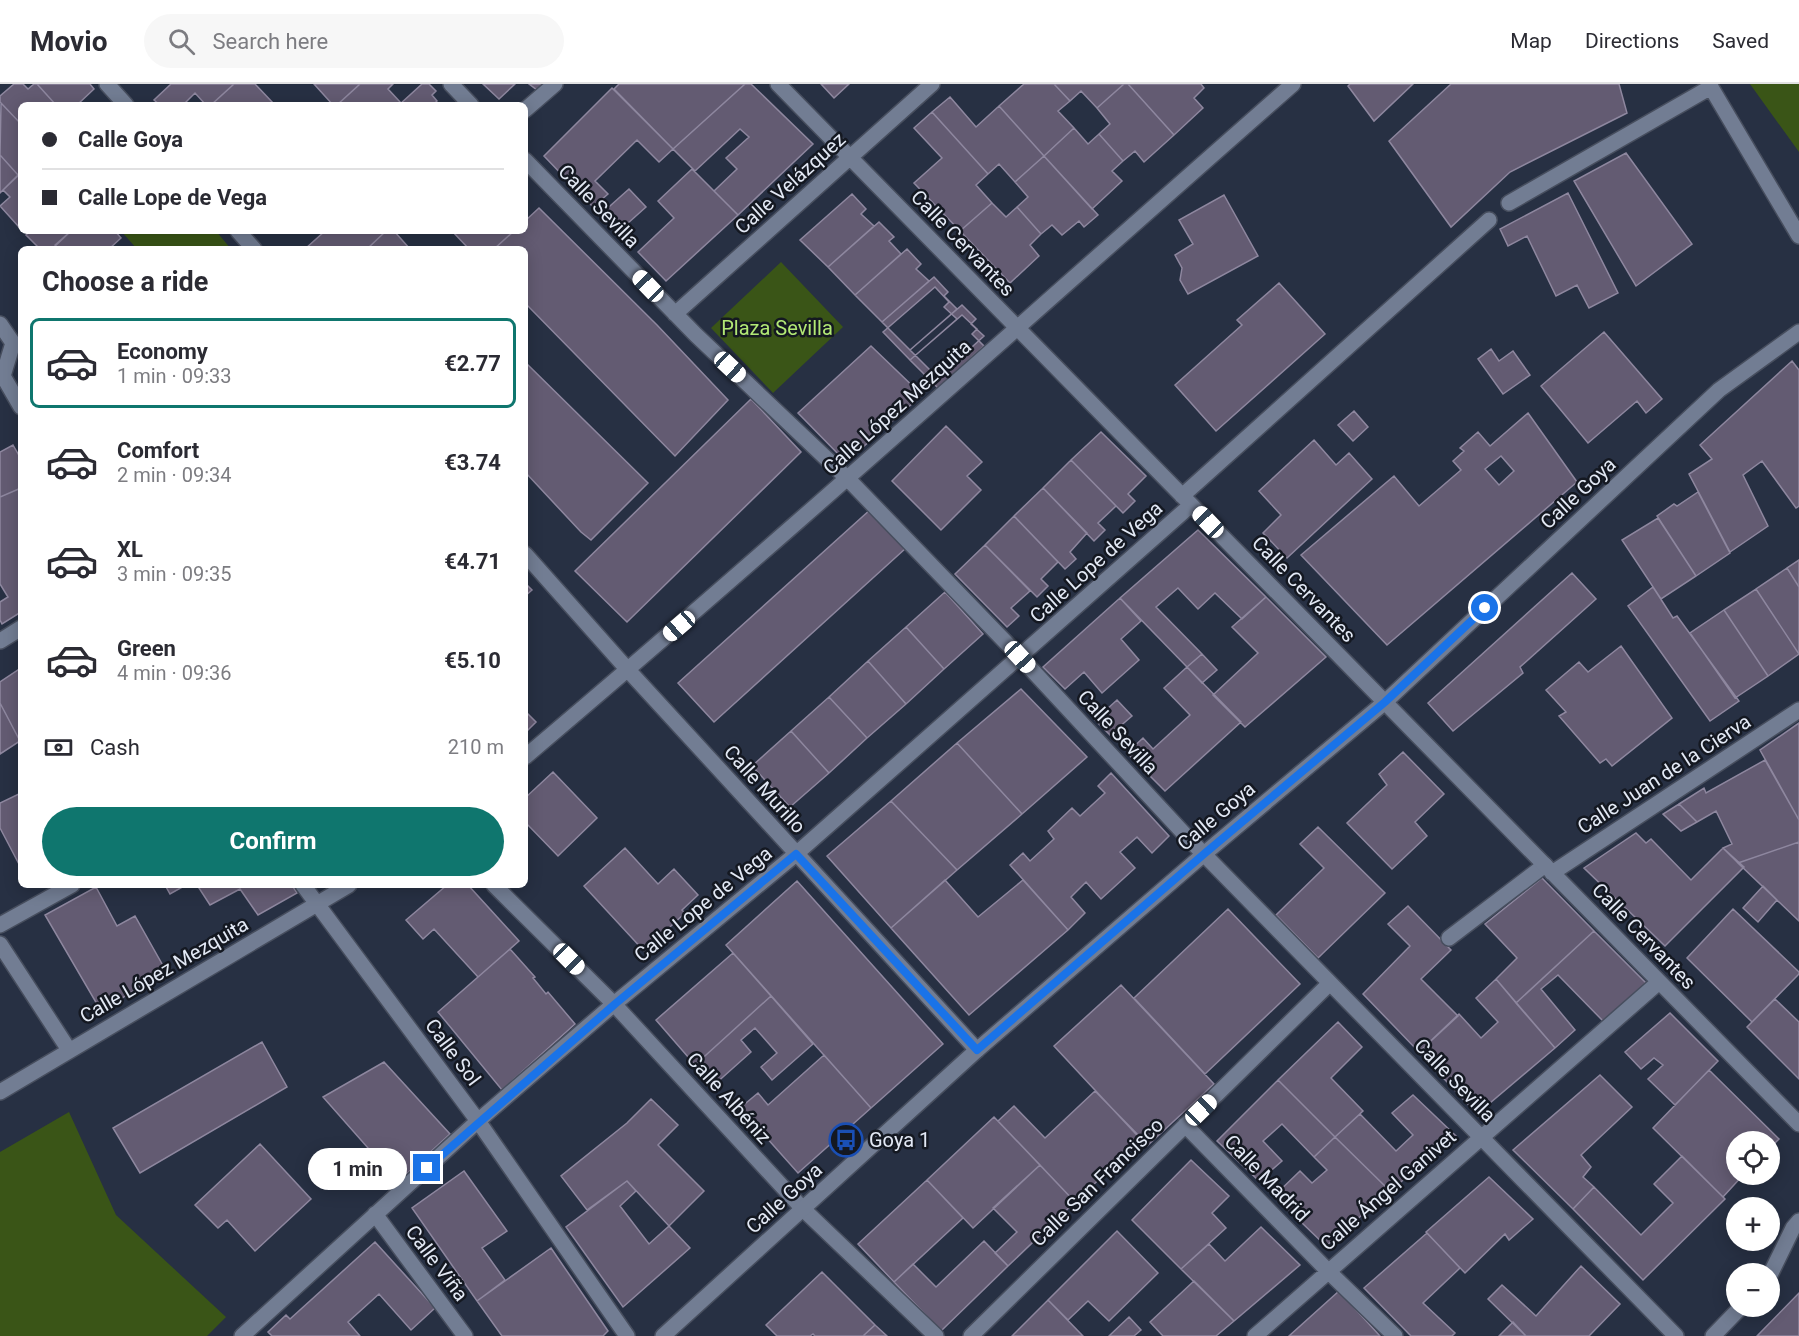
<!DOCTYPE html>
<meta charset="utf-8">
<style>
:root{--surface:#fff;--page:#f7f7f7;--text:#2b2b33;--muted:#7c7c81;--line:#e1e1e2;--accent:#0f766e}
body{margin:0;font-family:Roboto,sans-serif;background:var(--page);color:var(--text);height:100vh;display:flex;flex-direction:column;font-size:22px;white-space:nowrap}
*{box-sizing:border-box;margin:0}
p{font-size:20px;color:var(--muted)}
.icon{flex:none;width:33px;height:33px;fill:none;stroke:currentColor;stroke-width:2;stroke-linecap:round;stroke-linejoin:round}
.map{position:relative;flex:1;overflow:hidden}
.drawer{position:absolute;left:18px;top:162px;width:510px;height:642px;display:flex;flex-direction:column;background:var(--surface);border-radius:9px;box-shadow:0 3px 15px #0003}
.drawer>*{flex:none}
.top-card{position:absolute;left:18px;top:18px;width:510px;height:132px;border-radius:9px;box-shadow:0 3px 15px #0003;display:grid;align-content:center;height:132px;padding:0 24px;background:var(--surface)}
.controls{position:absolute;left:1726px;top:1047px;display:grid;gap:12px}
.controls a{display:grid;place-items:center;width:54px;height:54px;border-radius:50%;background:var(--surface);box-shadow:0 3px 15px #0003;font-size:30px}
.end{position:absolute;width:27px;height:27px;margin:-14px;border:8px solid #1a73e8;background:#fff;box-shadow:0 0 0 3px #fff}
.from{border-radius:50%}
.bubble{position:absolute;height:42px;border-radius:21px;background:var(--surface);box-shadow:0 3px 15px #0003;font-size:20px;font-weight:700;line-height:42px;text-align:center}
.car{position:absolute;width:18px;height:36px;margin:-18px -9px;border-radius:8px;box-shadow:0 0 4px 2px #0007;background:linear-gradient(#fff 24%,#345 0 40%,#fff 0 76%,#345 0 86%,#fff 0)}
.top-card b{display:flex;align-items:center;gap:21px;height:57px;font-size:22px}
.top-card b+b{border-top:2px solid var(--line)}
.top-card i{width:15px;height:15px;background:var(--text)}
ul{padding:0;list-style:none}
li{display:flex;align-items:center;gap:18px;height:90px;margin:0 12px 9px;padding:0 12px;border:3px solid transparent;border-radius:9px}
li div{flex:1}
li b{display:block;font-size:22px}
li em{font-style:normal;font-weight:700}
li.on{border-color:var(--accent)}
li>.icon{width:54px;height:54px;stroke-width:1.5}
h2{padding:0 24px;font-size:27px;line-height:72px}
.pay{display:flex;align-items:center;gap:15px;height:66px;padding:0 24px;font-size:22px}
.pay p{margin-inline-start:auto}
.primary-button{display:flex;gap:12px;margin-top:auto;padding:12px 24px}
.primary-button a{flex:1;height:69px;border-radius:36px;background:var(--accent);color:#fff;font-size:24px;font-weight:700;line-height:69px;text-align:center}
header{display:flex;align-items:center;gap:36px;box-sizing:border-box;height:84px;padding:0 30px;background:var(--surface);border-bottom:2px solid var(--line)}
header strong{font-size:28px}
nav{display:flex;gap:33px;margin-inline-start:auto;font-size:21px}
.search{width:420px;height:54px;background:var(--page);display:flex;align-items:center;gap:15px;box-sizing:border-box;padding:0 21px;border-radius:33px;color:var(--muted);font-size:22px}
.map>svg:first-child{display:block}
</style>
<header>
<strong>Movio</strong>
<div class="search"><svg class="icon" aria-label="search" viewBox="0 0 24 24"><circle cx="10" cy="10" r="6"/><path d="M15 15l6 6"/></svg>Search here</div>
<nav><a>Map</a><a>Directions</a><a>Saved</a></nav>
</header>
<div class="map">
<svg width="1799" height="1252" viewBox="0 0 1799 1252">
<rect width="100%" height="100%" fill="#273043"/>
<path fill="#3a5517" d="M1750 0H1799V68Z
M121 147H216L231 165H137Z
M781 178 843 243 773 309 711 244Z
M69 1028 116 1131 226 1233 207 1252H0V1068Z"/>
<path fill="#635b72" stroke="#8e879f" stroke-width="1.5" fill-rule="evenodd" d="M14 0H23L28 5 34 0H37L56 21H21V40L0 18V12Z
M37 0H90L94 5 77 21H56Z
M171 0H234L211 21H206L195 9 183 21H160L154 16Z
M234 0H255L274 20 273 21H211Z
M314 0H360L337 21H333Z
M360 0H393L388 5 401 19 399 21H337Z
M422 0H429L436 7 432 11 437 17 433 21H399Z
M483 0H515L499 15Z
M529 0H543L537 6Z
M619 0H745L673 65 614 5Z
M745 0H751L813 60 738 131 714 107 737 85 726 74 749 53 740 45 695 87 673 65Z
M821 0H849L834 14Z
M1024 0H1054L1070 17 1058 27 1074 44 1044 72 999 22Z
M1054 0H1124L1097 24 1081 7 1070 17Z
M1124 0H1128L1174 51 1144 78 1135 67 1123 77 1099 50 1110 40 1097 24Z
M1128 0H1201L1204 4 1194 14 1203 24 1174 51Z
M1350 0H1413L1374 37 1348 2Z
M1451 0H1619L1627 29 1510 88 1451 143 1389 57Z
M612 4 673 65 659 78 637 56 595 97 608 110 593 123 544 72Z
M950 13 976 43 999 22 1044 72 1015 98 999 80 988 90 932 28Z
M1 19 21 40V88L18 91 0 71Z
M932 28 988 90 976 101 992 119 960 147 914 99 942 74 914 44Z
M1074 44 1088 60 1099 50 1123 77 1112 87 1122 97 1092 125 1044 72Z
M1626 69 1692 160 1636 202 1574 97Z
M0 71 18 91 0 109Z
M1044 72 1098 131 1084 143 1079 137 1062 151 1052 141 1041 150 1017 123 1028 113 1015 98Z
M692 85 738 131 666 197 638 168 674 134 658 117Z
M21 89V142L19 143 0 122 10 113 3 106Z
M629 105 646 123 618 148 601 130Z
M1568 109 1618 209 1589 224 1577 201 1556 212 1527 152 1508 162 1500 145Z
M852 110 866 125 861 130 874 142 828 183 800 156Z
M1224 111 1258 172 1188 210 1180 196 1182 184 1175 171 1193 160 1179 136Z
M992 119 1006 133 1017 123 1041 150 1030 161 1039 172 1010 199 960 147Z
M539 124 657 241 728 316 675 372 525 219V165H494L514 147H525V137Z
M879 138 894 153 889 157 901 170 855 211 828 183Z
M30 147H71L52 165H40L26 151Z
M71 147H115L121 154 109 165H58L55 161Z
M325 147H386L367 165H341L339 163 337 165H305Z
M386 147H394L410 165H367Z
M452 147H514L494 165H469Z
M907 165 921 180 916 185 929 197 882 238 855 211Z
M934 193 948 208 944 212 957 225 910 266 882 238Z
M1279 199 1325 250 1216 347 1175 301 1242 241 1237 236Z
M935 203 949 218 944 223 957 235 910 276 883 248Z
M962 221 976 235 971 240 984 252 938 294 910 266Z
M962 231 977 245 972 250 984 262 938 304 910 276Z
M1604 248 1662 315 1646 329 1637 317 1588 359 1541 302Z
M871 262 922 311 846 378 798 329Z
M1491 265 1499 277 1513 267 1530 291 1503 310 1478 275Z
M1792 277 1799 286V422L1796 424 1762 377 1743 391 1768 442 1730 468 1689 390 1712 375 1700 361Z
M525 278 648 399 591 456 581 448 525 388Z
M751 315 801 368 627 538 575 487Z
M1354 327 1368 343 1353 357 1338 341Z
M1528 329 1577 398 1387 561 1301 471 1394 392 1419 422 1461 386 1453 377 1464 367 1460 364 1478 348 1490 362ZM1501 372 1514 387 1499 401 1485 385Z
M946 342 982 378 967 392 981 406 941 446 892 397Z
M1101 348 1146 392 1128 410 1135 417 1123 429 1071 376Z
M1314 356 1336 381 1349 369 1372 395 1287 474 1263 449 1281 431 1259 407Z
M13 361 21 375V404L0 413V368Z
M1071 376 1116 422 1098 439 1105 446 1094 457 1043 404Z
M21 404V528L2 540 0 536V518L8 513 0 500V413Z
M1043 404 1087 449 1070 468 1076 475 1065 485 1014 432Z
M1698 408 1730 469 1696 492 1657 432 1674 420 1677 422Z
M871 425 906 464 714 638 678 599Z
M1014 432 1058 478 1041 495 1048 502 1037 513 985 461Z
M1658 434 1696 492 1661 515 1622 456Z
M1198 446 1266 513 1242 535 1215 509 1198 525 1178 504 1156 523 1202 570 1187 583 1120 514Z
M985 461 1030 507 1011 524 1019 532 1007 543 955 490Z
M1799 476V503L1787 484Z
M1787 484 1799 503V570L1756 505Z
M1572 489 1596 515 1520 583 1523 589 1453 647 1428 619Z
M525 499 532 506 525 512Z
M1653 503 1673 534 1677 532 1739 617 1710 637 1628 522Z
M1756 505 1799 570 1768 592 1724 526Z
M945 508 983 550 944 585 906 543Z
M1266 513 1326 573 1245 643 1213 611 1258 569 1232 543Z
M1120 514 1141 537 1121 555 1139 576 1102 609 1084 588 1065 605 1043 583Z
M1724 526 1768 592 1735 614 1690 549Z
M906 543 944 585 906 620 868 577Z
M1621 562 1672 634 1612 682 1606 675 1600 679 1559 632 1566 628 1546 606 1579 578 1588 588Z
M1202 570 1217 586 1202 599 1187 583Z
M868 577 906 620 867 654 829 613Z
M1187 583 1241 638 1165 707 1127 669 1143 654 1153 665 1190 631 1164 604Z
M21 584V657H20L0 619V598Z
M1021 605 1087 673 1022 730 957 659Z
M829 613 867 654 829 689 791 647Z
M1117 616 1132 632 1110 651 1095 636Z
M0 619 20 657 0 670Z
M525 627 536 638 525 649Z
M1799 639V736L1760 666Z
M791 647 829 689 790 723 752 682Z
M957 659 1022 730 957 786 891 717Z
M1403 668 1444 710 1415 738 1427 752 1392 785 1347 739 1387 701 1379 690Z
M1765 676 1799 736V758L1738 779 1723 764 1732 760 1716 727 1697 738 1679 720 1704 704 1706 709Z
M553 688 597 734 558 772 525 738V714Z
M1111 689 1169 752 1152 769 1137 753 1120 768 1135 784 1101 815 1086 798 1071 813 1085 829 1068 846 1010 781 1023 769 1030 777 1054 755 1048 747 1072 724 1080 732 1105 709 1098 702Z
M21 709V784L0 744V719Z
M891 717 957 786 891 844 827 772Z
M1679 720 1697 738 1681 747 1663 730Z
M1318 743 1385 809 1318 874 1276 831 1324 784 1300 760Z
M1636 749 1646 759 1651 755 1691 796 1723 764 1744 783 1665 862 1584 784Z
M1799 758V837L1738 779Z
M625 764 658 800 674 785 698 811 682 826 685 829 644 867 584 802Z
M1542 794 1594 847 1516 919 1496 895 1517 874 1485 840Z
M945 796 978 833 1023 796 1068 846 969 931 891 844Z
M797 797 943 960 871 1024 726 861Z
M165 801H186L170 810Z
M197 801H292L297 809 258 831 240 805 210 821Z
M447 801H468L519 857 478 893 434 845 423 855 406 836Z
M1763 802 1777 816 1758 838 1743 824Z
M96 803 117 842 135 832 166 887 101 927 45 831Z
M1408 822 1451 866 1421 895 1458 932 1419 968 1363 910 1410 862 1388 840Z
M1228 825 1300 900 1205 990 1134 914Z
M1733 825 1799 888V890L1752 938 1687 874Z
M1594 847 1647 900 1603 937 1558 891 1541 905 1575 946 1555 964 1516 919Z
M510 865 535 893 533 894 546 910 548 908 575 940 502 1006 438 928Z
M733 869 771 912 695 981 656 936Z
M1496 895 1555 964 1477 1030 1419 968 1459 930 1481 954 1498 938 1476 914Z
M1121 901 1214 1000 1147 1062 1054 962Z
M771 912 813 960 772 996 761 983 777 969 755 944 741 956 751 968 714 1001 695 981Z
M1775 915 1799 938V995L1747 943Z
M1670 929 1718 977 1675 1021 1648 995 1663 981 1654 974 1641 985 1625 968Z
M1338 938 1362 963 1331 994 1363 1027 1335 1053 1278 996Z
M262 958 287 1003 140 1089 113 1044Z
M824 971 871 1024 798 1089 740 1024 758 1009 768 1021Z
M384 978 450 1050 398 1098 323 1013Z
M1709 986 1779 1055 1770 1064V1058H1737V1090H1744L1723 1113 1653 1044Z
M1600 991 1632 1023 1581 1071 1591 1083 1583 1093 1594 1103 1573 1125 1513 1066Z
M1278 996 1335 1053 1314 1073 1282 1040 1263 1057 1282 1077 1259 1097 1217 1057Z
M1095 1007 1142 1055 1075 1118 998 1037 1014 1022 1045 1054Z
M1413 1011 1456 1052 1390 1107 1335 1053 1360 1030 1396 1067 1413 1051 1392 1029Z
M651 1015 678 1041 658 1061 704 1107 669 1142 627 1097 587 1126 561 1092 627 1039Z
M994 1033 1040 1081 973 1144 927 1096Z
M1335 1053 1390 1107 1326 1162 1274 1112 1300 1087 1312 1099 1327 1086 1314 1073Z
M260 1060 311 1115 255 1167 227 1136 218 1144 195 1121Z
M1682 1072 1725 1115 1643 1196 1573 1125 1594 1103 1641 1151 1673 1119 1654 1100Z
M1191 1076 1229 1112 1212 1129 1226 1144 1181 1185 1132 1136Z
M1040 1081 1075 1118 1008 1182 995 1169 1017 1148 993 1124Z
M464 1087 507 1147 482 1164 505 1196 477 1217 412 1124Z
M1489 1093 1533 1135 1509 1156 1505 1150 1465 1189 1426 1148Z
M927 1096 963 1134 894 1198 858 1160Z
M627 1097 636 1107 620 1122 649 1160 669 1142 690 1164 623 1223 566 1143Z
M1261 1143 1300 1181 1234 1237 1181 1185 1209 1160 1225 1177Z
M1117 1147 1158 1189 1109 1237 1088 1217 1068 1236 1048 1216Z
M1427 1149 1460 1184 1423 1219 1455 1249 1452 1252H1411L1364 1204Z
M984 1157 1008 1182 941 1247 894 1198 913 1180 936 1203Z
M375 1158 435 1224 411 1246 379 1210 348 1238 360 1252H272L268 1248 286 1231 290 1235Z
M551 1164 608 1247 603 1252H502L477 1217Z
M1581 1182 1620 1220 1589 1252H1526L1488 1215 1502 1201 1536 1232Z
M822 1188 875 1241 863 1252H815L813 1250 810 1252H777L766 1241Z
M1194 1197 1234 1237 1216 1252H1163L1150 1238Z
M1339 1207 1380 1252H1289Z
M1799 1209V1252H1757Z
M1048 1216 1083 1252H1012Z
M1129 1233 1141 1246 1134 1252H1109Z
M1513 1238 1526 1252H1499Z
M875 1241 887 1252H863Z"/>
<g fill="none" stroke-linecap="round" stroke-linejoin="round">
<g stroke="#474e5e" stroke-width="18">
<path id="lane" d="M1449 854 1545 781"/>
</g>
<g stroke="#474e5e" stroke-width="18">
<path id="street" d="M107 0 126 21
M451 0 471 21
M778 0 1799 1040
M1709 0 1799 152
M525 26 555 0
M525 76 696 251 848 395 1020 573 1188 754 1676 1252
M1509 119 1711 3
M238 147 254 165
M675 230 932 0
M0 240 13 259 3 292 21 323
M1182 412 1489 136
M525 470 628 586 977 966
M0 557 21 544
M525 673C785 453 1037 225 1293 0
M1552 789 1799 626
M303 801 478 1037 627 1252
M494 801 614 920 803 1125 936 1252
M0 841 72 801
M0 860 69 966
M0 1008 349 801
M1185 1041 1328 1187 1395 1252
M375 1130 465 1252
M242 1252 478 1037 614 920 796 770 1191 421
M971 1252 1330 899
M1255 1252 1659 898"/>
</g>
<g stroke="#474e5e" stroke-width="18">
<path id="secondary" d="M1770 1191 1793 1144 1799 1137
M663 1252 977 966 1204 770 1385 618 1719 306 1799 248
M1713 1252 1742 1222"/>
</g>
<use href="#lane" stroke="#727d93" stroke-width="15"/>
<use href="#street" stroke="#727d93" stroke-width="15"/>
<use href="#secondary" stroke="#727d93" stroke-width="15"/>
</g>
<g fill="none" stroke-linecap="round" stroke-linejoin="round">
<path stroke="#1a73e8" stroke-width="8" d="M427 1084 615 920 796 770 977 966 1204 770 1385 618 1485 524"/>
</g>
<defs>
<g id="bus-ring" transform="scale(1.725)"><circle r="9.5" fill="#141821" stroke="#1a4fb4" stroke-width="1.5"/><path d="M-5-6H5V4H4V6H2V4H-2V6H-4V4H-5ZM-3.5-4V0h7V-4ZM-3.5 1.2v1.5H-2V1.2ZM2 1.2v1.5H3.5V1.2Z" fill="#1a4fb4"/></g>
</defs>
<g fill-rule="evenodd">
<use href="#bus-ring" x="846" y="1056"/>
</g>
<g text-anchor="middle" stroke-width="5" stroke-linejoin="round" paint-order="stroke">
<g font-size="20" fill="#e3e9f5" stroke="#141821">
<text transform="translate(790 99) rotate(-42)" y="7">Calle Velázquez</text>
<text transform="translate(599 122) rotate(46)" y="7">Calle Sevilla</text>
<text transform="translate(963 159) rotate(46)" y="7">Calle Cervantes</text>
<text transform="translate(897 323) rotate(-42)" y="7">Calle López Mezquita</text>
<text transform="translate(1578 409) rotate(-43)" y="7">Calle Goya</text>
<text transform="translate(1096 478) rotate(-42)" y="7">Calle Lope de Vega</text>
<text transform="translate(1304 505) rotate(46)" y="7">Calle Cervantes</text>
<text transform="translate(1118 648) rotate(47)" y="7">Calle Sevilla</text>
<text transform="translate(1664 690) rotate(-33)" y="7">Calle Juan de la Cierva</text>
<text transform="translate(765 705) rotate(48)" y="7">Calle Murillo</text>
<text transform="translate(1216 732) rotate(-40)" y="7">Calle Goya</text>
<text transform="translate(703 820) rotate(-39)" y="7">Calle Lope de Vega</text>
<text transform="translate(1644 852) rotate(46)" y="7">Calle Cervantes</text>
<text transform="translate(164 886) rotate(-30)" y="7">Calle López Mezquita</text>
<text transform="translate(453 968) rotate(53)" y="7">Calle Sol</text>
<text transform="translate(1455 996) rotate(46)" y="7">Calle Sevilla</text>
<text transform="translate(729 1014) rotate(48)" y="7">Calle Albéniz</text>
<text transform="translate(1267 1094) rotate(46)" y="7">Calle Madrid</text>
<text transform="translate(1097 1098) rotate(-44)" y="7">Calle San Francisco</text>
<text transform="translate(1388 1106) rotate(-41)" y="7">Calle Ángel Ganivet</text>
<text transform="translate(784 1114) rotate(-42)" y="7">Calle Goya</text>
<text transform="translate(437 1179) rotate(53)" y="7">Calle Viña</text>
</g>
<g font-size="20" fill="#b2e875" stroke="#141821">
<text x="777" y="251">Plaza Sevilla</text>
</g>
<g font-size="20" fill="#e3e9f5" stroke="#141821" text-anchor="start">
<text x="869" y="1063">Goya 1</text>
</g>
</g>
</svg>
<div class="controls">
<a><svg class="icon" aria-label="locate" viewBox="0 0 24 24"><circle cx="12" cy="12" r="6"/><path d="M12 2v4M12 18v4M2 12h4M18 12h4"/></svg></a>
<a>+</a>
<a>−</a>
</div>
<i class="end from" style="left:1485px;top:524px"></i>
<i class="end" style="left:427px;top:1084px"></i>
<div class="bubble" style="left:308px;top:1064px;width:99px">1 min</div>
<i class="car" style="left:648px;top:202px;rotate:316deg"></i>
<i class="car" style="left:730px;top:283px;rotate:133deg"></i>
<i class="car" style="left:1208px;top:438px;rotate:316deg"></i>
<i class="car" style="left:679px;top:542px;rotate:229deg"></i>
<i class="car" style="left:1020px;top:573px;rotate:137deg"></i>
<i class="car" style="left:569px;top:875px;rotate:135deg"></i>
<i class="car" style="left:1201px;top:1026px;rotate:46deg"></i>
<div class="top-card">
<b><i class="from"></i>Calle Goya</b>
<b><i></i>Calle Lope de Vega</b>
</div>
<section class="drawer">
<h2>Choose a ride</h2>
<ul>
<li class="on"><svg class="icon" aria-label="car" viewBox="0 0 24 24"><path d="M5 17H2v-5l4-1 3-4h7l3 4 3 1v5h-3M9 17h6M6 11h13"/><circle cx="7" cy="17" r="2"/><circle cx="17" cy="17" r="2"/></svg><div><b>Economy</b><p>1 min · 09:33</p></div><em>€2.77</em></li>
<li><svg class="icon" aria-label="car" viewBox="0 0 24 24"><path d="M5 17H2v-5l4-1 3-4h7l3 4 3 1v5h-3M9 17h6M6 11h13"/><circle cx="7" cy="17" r="2"/><circle cx="17" cy="17" r="2"/></svg><div><b>Comfort</b><p>2 min · 09:34</p></div><em>€3.74</em></li>
<li><svg class="icon" aria-label="car" viewBox="0 0 24 24"><path d="M5 17H2v-5l4-1 3-4h7l3 4 3 1v5h-3M9 17h6M6 11h13"/><circle cx="7" cy="17" r="2"/><circle cx="17" cy="17" r="2"/></svg><div><b>XL</b><p>3 min · 09:35</p></div><em>€4.71</em></li>
<li><svg class="icon" aria-label="car" viewBox="0 0 24 24"><path d="M5 17H2v-5l4-1 3-4h7l3 4 3 1v5h-3M9 17h6M6 11h13"/><circle cx="7" cy="17" r="2"/><circle cx="17" cy="17" r="2"/></svg><div><b>Green</b><p>4 min · 09:36</p></div><em>€5.10</em></li>
</ul>
<div class="pay"><svg class="icon" aria-label="cash" viewBox="0 0 24 24"><path d="M3 7h18v10H3z"/><circle cx="12" cy="12" r="2"/></svg>Cash<p>210 m</p></div>
<div class="primary-button"><a>Confirm</a></div>
</section>
</div>
